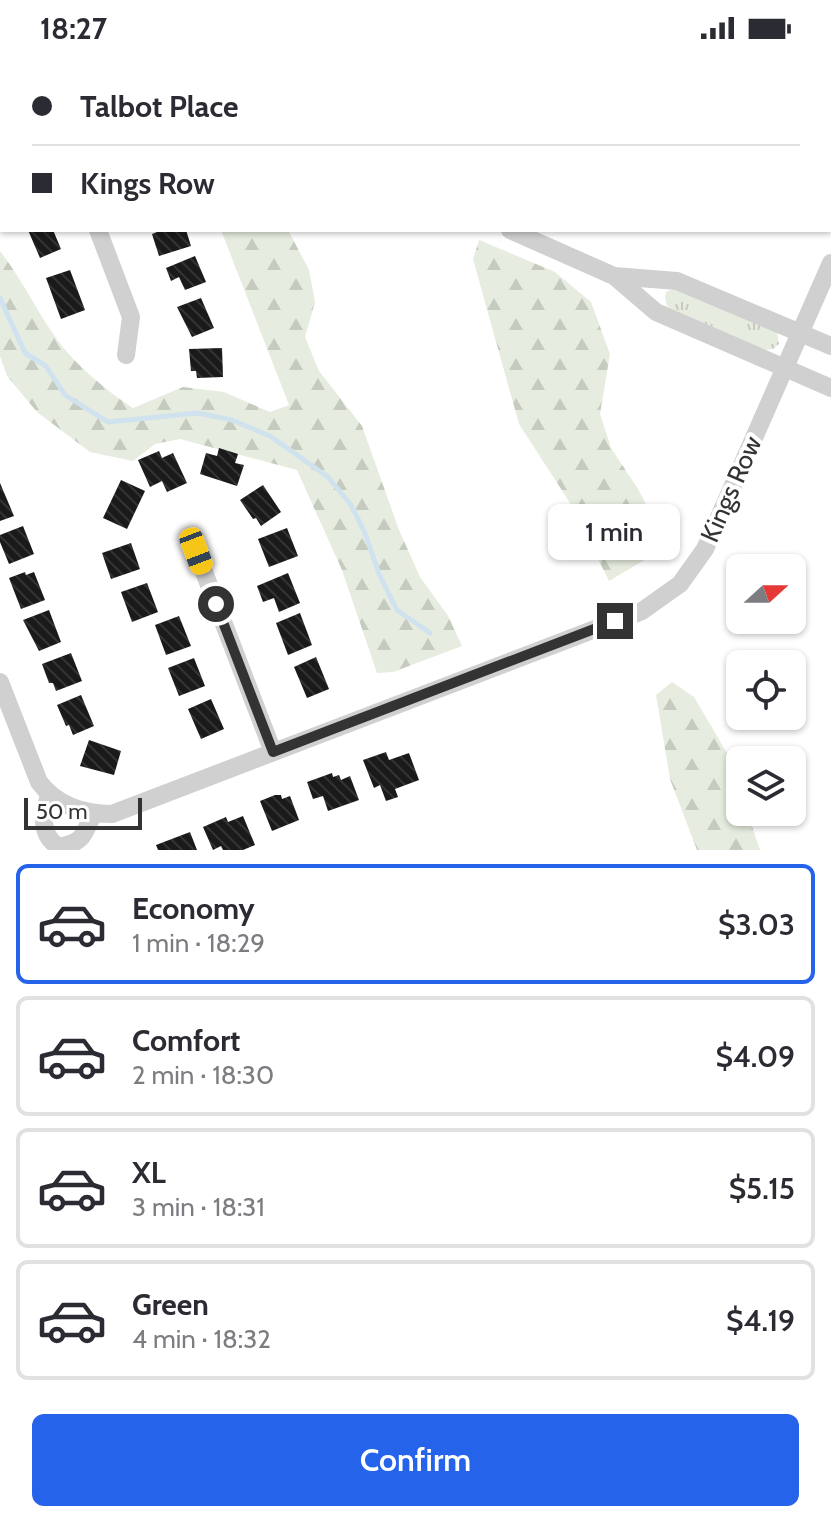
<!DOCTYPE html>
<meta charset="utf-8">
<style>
:root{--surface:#fff;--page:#f7f7f7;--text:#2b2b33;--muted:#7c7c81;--line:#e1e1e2;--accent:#2563eb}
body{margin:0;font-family:Cabin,sans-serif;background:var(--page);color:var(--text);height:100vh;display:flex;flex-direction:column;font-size:30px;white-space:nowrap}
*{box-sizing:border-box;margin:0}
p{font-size:26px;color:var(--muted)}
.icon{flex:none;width:44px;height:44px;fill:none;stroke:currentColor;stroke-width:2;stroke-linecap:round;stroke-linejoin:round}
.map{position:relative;height:794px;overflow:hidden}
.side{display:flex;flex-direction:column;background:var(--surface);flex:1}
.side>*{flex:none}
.top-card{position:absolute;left:0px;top:0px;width:832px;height:176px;box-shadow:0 2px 6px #0004;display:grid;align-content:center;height:176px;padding:0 32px;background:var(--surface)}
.needle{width:52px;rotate:69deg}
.tools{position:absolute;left:726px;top:498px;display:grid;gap:16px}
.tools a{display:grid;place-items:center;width:80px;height:80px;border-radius:12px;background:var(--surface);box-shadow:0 2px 6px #0004;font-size:40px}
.scale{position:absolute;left:24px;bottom:20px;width:118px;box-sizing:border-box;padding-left:8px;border:4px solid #333;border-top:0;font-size:22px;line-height:28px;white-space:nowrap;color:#333;-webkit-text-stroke:6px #fff;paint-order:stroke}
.end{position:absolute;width:36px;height:36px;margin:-18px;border:10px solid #333;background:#fff;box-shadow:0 0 0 4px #fff}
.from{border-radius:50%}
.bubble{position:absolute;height:56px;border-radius:12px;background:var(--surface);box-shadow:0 2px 6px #0004;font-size:26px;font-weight:600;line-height:56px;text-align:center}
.car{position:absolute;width:24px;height:48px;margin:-24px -12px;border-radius:10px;box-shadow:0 0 6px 2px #0007;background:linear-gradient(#f5c518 24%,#345 0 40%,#f5c518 0 76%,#345 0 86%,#f5c518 0)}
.top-card b{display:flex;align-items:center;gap:28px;height:76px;font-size:30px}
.top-card b+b{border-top:2px solid var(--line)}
.top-card i{width:20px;height:20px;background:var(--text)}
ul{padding:14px 0 0;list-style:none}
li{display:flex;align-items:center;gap:24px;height:120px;margin:0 16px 12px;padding:0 16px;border:4px solid var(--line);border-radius:12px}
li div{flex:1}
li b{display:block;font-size:30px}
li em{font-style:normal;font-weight:600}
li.active{border-color:var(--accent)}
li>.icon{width:72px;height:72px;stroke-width:1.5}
.primary-button{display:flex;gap:16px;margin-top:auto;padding:16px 32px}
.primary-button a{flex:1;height:92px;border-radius:12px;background:var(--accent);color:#fff;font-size:32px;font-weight:600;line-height:92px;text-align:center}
.status{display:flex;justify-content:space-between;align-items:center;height:56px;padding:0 40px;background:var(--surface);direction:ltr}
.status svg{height:22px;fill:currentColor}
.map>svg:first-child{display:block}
</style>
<div class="status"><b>18:27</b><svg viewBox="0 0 49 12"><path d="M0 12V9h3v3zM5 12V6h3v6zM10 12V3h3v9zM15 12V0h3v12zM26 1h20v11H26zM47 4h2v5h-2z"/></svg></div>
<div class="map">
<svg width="831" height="794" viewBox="0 0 831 794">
<defs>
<pattern id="grass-tufts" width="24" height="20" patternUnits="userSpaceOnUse" patternTransform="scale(2)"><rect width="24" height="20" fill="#e6ecdf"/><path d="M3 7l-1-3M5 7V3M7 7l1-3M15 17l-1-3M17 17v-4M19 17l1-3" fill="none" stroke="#c6cbc0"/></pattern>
<pattern id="forest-firs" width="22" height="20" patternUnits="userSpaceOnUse" patternTransform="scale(2)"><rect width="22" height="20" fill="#e6ecdf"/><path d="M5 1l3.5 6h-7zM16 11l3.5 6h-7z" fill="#c6cbc0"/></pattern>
<pattern id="building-back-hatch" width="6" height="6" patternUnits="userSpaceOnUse" patternTransform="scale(2)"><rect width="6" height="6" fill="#1a1a1a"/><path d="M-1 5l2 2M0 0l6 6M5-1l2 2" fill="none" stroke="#333"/></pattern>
</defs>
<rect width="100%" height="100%" fill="#fff"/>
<path fill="url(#grass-tufts)" d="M675 232 777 276 779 288 773 293 765 294 671 253 667 250 665 241 666 236Z"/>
<path fill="url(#forest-firs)" d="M221 174H288L309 214 315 246 305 281 319 315 362 370 399 474 420 521 448 560 462 590 393 616 377 617 342 514 297 414 180 383 155 388 133 405 90 396 37 356 7 320 0 300V195C22 223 37 256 58 285 77 310 107 335 133 352L183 331 224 336 270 356 289 349Z
M479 184 555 216 591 246 610 298 600 358 611 392 638 433 668 490 609 525 572 450 519 368 473 203Z
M672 626 694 641 731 704 740 733V756H747L760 794H697L670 723 656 639Z"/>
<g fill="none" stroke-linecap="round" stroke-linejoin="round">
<path stroke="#cfe2ee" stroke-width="5" d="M0 242 25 297 46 310 65 339 108 366 198 357 232 364 270 380 328 421 351 449 365 477 379 518 397 554 430 577"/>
</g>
<path fill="url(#building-back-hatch)" d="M28 174H53L61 193 40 202Z
M162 174H186L191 190 159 200 152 178Z
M195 200 206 226 185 234 179 221 171 225 166 212Z
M70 214 85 254 61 263 46 222Z
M201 242 214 272 192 281 177 251Z
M222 292 223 321 197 322 196 315H191L189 293Z
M219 392 238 398 235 407 244 409 237 430 200 418 206 397 217 400Z
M159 395 162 402 173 397 187 427 167 436 162 425 150 431 138 404Z
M121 424 145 435 127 473 103 462Z
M0 427 14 460 0 465Z
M263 429 281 456 261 470 256 462 253 463 240 444Z
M23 470 34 498 9 508 0 486V479Z
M287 472 298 500 269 511 258 483Z
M131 487 140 513 111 523 102 497Z
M25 516 26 519 34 516 45 544 21 553 9 522Z
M288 517 300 547 279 556 274 542 263 546 257 530Z
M147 527 158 556 132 566 121 536Z
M49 554 61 586 39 595 23 564Z
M300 557 312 589 288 599 276 567Z
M179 560 191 590 166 599 155 569Z
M71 597 82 625 56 635 53 627H49L42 608Z
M316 601 329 633 307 642 294 611Z
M194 602 205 630 179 640 168 612Z
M81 639 94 670 73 679 69 669 66 670 57 649Z
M211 643 224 673 201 683 188 653Z
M89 684 121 695 114 719 80 710Z
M386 696 389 704 409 697 419 724 395 733 398 741 386 745 380 729 374 732 363 704Z
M332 717 333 721 339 719 341 724 350 720 359 744 328 755 323 740 313 743 307 726Z
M275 739H281L282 743 290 740 299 764 272 775 260 745Z
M243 760 255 789 243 794H223L221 790 213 794 203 771 226 761 228 766Z
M190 776 197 794H158L156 789Z"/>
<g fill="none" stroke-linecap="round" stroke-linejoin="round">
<path stroke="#d0d0d0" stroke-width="9" d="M372 2 377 0"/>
<path stroke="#d0d0d0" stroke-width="18" d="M169 0 171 2
M0 144 2 143
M98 174 131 261 126 299
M510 174 614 220 656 256 831 332
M614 220 677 225 831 290
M196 495 273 696
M0 626 39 726C57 750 83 758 112 758L642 555 680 528 705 493 831 207
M49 739C43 759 39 779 59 791 84 786 83 780 93 758"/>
</g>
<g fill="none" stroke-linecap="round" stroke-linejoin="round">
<path stroke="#333" stroke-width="10" d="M216 548 273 696 615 565"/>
</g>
<g text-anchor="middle" stroke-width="8" stroke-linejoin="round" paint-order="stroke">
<g font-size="26" fill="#333" stroke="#fff">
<text transform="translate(731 433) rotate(-66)" y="9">Kings Row</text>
</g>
</g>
</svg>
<div class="tools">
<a><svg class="needle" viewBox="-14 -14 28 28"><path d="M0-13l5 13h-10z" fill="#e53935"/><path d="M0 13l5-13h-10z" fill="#7c7c81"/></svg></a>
<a><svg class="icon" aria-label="locate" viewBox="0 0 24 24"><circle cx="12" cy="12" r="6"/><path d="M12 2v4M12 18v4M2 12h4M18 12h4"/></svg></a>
<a><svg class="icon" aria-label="layers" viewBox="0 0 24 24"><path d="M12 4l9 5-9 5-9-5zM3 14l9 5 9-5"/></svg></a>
</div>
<div class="scale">50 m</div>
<i class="end from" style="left:216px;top:548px"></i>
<i class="end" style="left:615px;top:565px"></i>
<div class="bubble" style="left:548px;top:448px;width:132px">1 min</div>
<i class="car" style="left:196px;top:495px;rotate:159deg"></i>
<div class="top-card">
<b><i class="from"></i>Talbot Place</b>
<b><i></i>Kings Row</b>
</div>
</div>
<section class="side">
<ul>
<li class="active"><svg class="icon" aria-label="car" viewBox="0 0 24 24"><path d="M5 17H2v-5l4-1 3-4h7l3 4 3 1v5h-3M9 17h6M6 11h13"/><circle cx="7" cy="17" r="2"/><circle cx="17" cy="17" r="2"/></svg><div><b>Economy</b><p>1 min · 18:29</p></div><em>$3.03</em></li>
<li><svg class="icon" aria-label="car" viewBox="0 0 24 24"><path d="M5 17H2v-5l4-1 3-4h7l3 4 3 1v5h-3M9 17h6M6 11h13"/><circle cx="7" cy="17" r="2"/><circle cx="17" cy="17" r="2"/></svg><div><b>Comfort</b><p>2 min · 18:30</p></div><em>$4.09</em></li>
<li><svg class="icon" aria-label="car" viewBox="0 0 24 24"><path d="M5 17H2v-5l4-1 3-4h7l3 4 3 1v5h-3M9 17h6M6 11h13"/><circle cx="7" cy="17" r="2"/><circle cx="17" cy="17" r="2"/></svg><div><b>XL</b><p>3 min · 18:31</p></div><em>$5.15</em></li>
<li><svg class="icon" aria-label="car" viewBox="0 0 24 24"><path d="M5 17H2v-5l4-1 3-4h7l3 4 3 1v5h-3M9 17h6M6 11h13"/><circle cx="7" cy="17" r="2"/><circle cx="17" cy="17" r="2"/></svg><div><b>Green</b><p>4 min · 18:32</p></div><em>$4.19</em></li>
</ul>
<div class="primary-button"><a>Confirm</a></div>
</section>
